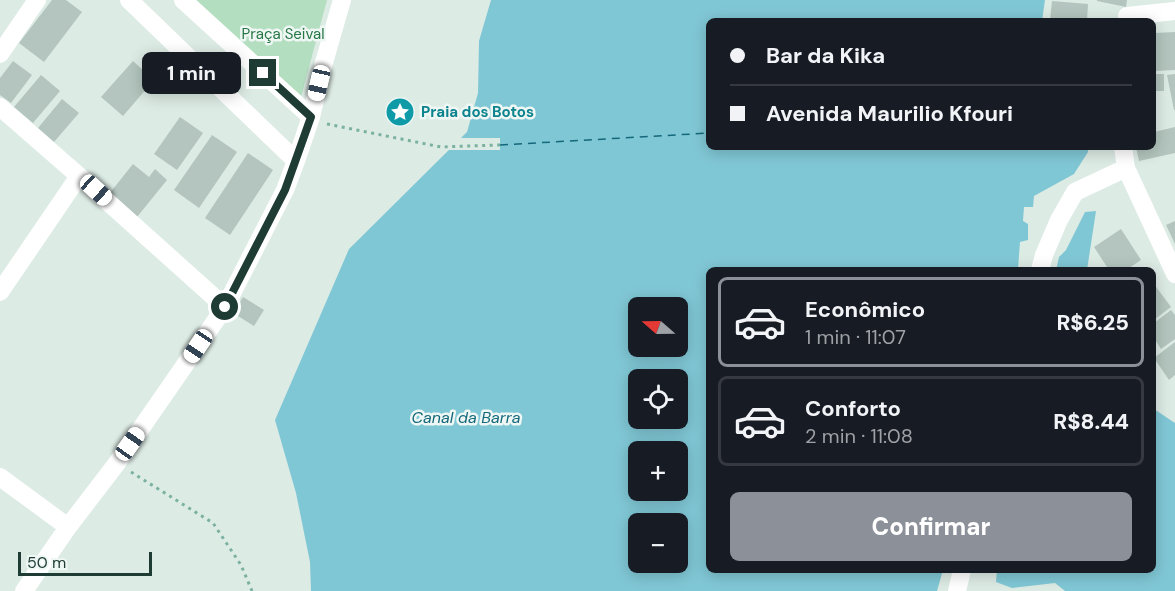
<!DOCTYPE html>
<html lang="pt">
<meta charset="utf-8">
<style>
:root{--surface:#171b24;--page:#242831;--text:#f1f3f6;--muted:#9ea1a6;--line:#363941;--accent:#8c9099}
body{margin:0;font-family:"DM Sans",sans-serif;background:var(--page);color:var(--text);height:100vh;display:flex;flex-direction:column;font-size:22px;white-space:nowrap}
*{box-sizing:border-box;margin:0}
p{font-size:20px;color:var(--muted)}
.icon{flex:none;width:33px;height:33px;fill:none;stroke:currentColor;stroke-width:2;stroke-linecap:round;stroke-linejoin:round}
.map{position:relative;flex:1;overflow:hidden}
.panel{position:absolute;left:706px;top:267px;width:450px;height:306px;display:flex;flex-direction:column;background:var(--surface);border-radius:9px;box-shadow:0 3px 15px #0003}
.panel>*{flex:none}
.banner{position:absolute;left:706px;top:18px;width:450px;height:132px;border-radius:9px;box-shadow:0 3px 15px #0003;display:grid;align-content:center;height:132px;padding:0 24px;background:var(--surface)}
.needle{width:39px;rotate:290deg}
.fabs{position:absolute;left:628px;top:297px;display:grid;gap:12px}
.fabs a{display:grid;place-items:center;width:60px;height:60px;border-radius:9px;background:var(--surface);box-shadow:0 3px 15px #0003;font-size:30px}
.scale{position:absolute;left:18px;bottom:15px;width:134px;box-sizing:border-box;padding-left:6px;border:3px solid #1e3b34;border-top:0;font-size:16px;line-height:21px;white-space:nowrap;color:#1e3b34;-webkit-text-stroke:4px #eef7f3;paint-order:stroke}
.end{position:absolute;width:27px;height:27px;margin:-14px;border:8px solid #1e3b34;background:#fff;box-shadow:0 0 0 3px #fff}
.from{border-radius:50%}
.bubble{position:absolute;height:42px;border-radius:9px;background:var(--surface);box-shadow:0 3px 15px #0003;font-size:20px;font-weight:800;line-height:42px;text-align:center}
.car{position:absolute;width:18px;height:36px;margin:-18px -9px;border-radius:8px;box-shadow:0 0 4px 2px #0007;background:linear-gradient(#fff 24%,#345 0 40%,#fff 0 76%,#345 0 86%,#fff 0)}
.banner b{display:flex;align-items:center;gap:21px;height:57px;font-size:22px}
.banner b+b{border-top:2px solid var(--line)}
.banner i{width:15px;height:15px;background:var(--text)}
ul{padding:10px 0 0;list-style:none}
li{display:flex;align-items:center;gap:18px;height:90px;margin:0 12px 9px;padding:0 12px;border:3px solid var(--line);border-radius:9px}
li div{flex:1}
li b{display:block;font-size:22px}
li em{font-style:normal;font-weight:800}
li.on{border-color:var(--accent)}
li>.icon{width:54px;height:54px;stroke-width:1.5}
.action{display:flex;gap:12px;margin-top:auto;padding:12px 24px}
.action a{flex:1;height:69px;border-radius:9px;background:var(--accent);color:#fff;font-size:24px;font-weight:800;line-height:69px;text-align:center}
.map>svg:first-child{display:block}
</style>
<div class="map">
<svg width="1175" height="591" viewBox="0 0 1175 591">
<rect width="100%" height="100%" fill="#ddebe5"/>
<path fill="#b4dec0" d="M193 0H327L301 97Z"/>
<path fill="#80c7d5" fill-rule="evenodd" d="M491 0H1045L1042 21H710V147H1088V152L1074 174 1034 196 1033 207H1024L1023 221 1028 224V240L1020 242 1018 269 1024 270H710V570H943L937 591H311L310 562 296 493 275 420 349 249 467 132 478 93 479 41ZM639 308H678V346H639ZM639 380H678V418H639ZM639 452H678V490H639ZM639 524H678V562H639Z
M1096 211 1087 270H1056L1059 257 1066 250 1085 212Z
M1154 409 1175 423V591H1065L1055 583 1012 588 996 582 997 570H1154Z"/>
<path fill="#ddebe5" d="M456 138H500V150H444Z"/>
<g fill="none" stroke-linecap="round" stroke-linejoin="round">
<path stroke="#14687b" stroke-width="1.5" stroke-dasharray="8 6" stroke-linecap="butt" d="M500 145 710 133"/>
</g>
<path fill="#b3c5be" d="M52 0H66L82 12 44 62 19 43Z
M1097 0H1127L1126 7 1097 1Z
M1052 1 1088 4 1087 21H1050Z
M1175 32V70L1154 71V33Z
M13 61 32 75 11 103 0 95V78Z
M133 61 154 80 123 116 101 97Z
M1154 74H1164V91H1154Z
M1175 74V110H1174L1167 75Z
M41 75 60 91 33 123 14 107Z
M62 99 79 113 54 142 38 128Z
M180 117 203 133 177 170 154 154Z
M1175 127V153L1139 161 1136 147H1154V132Z
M212 135 237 152 199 208 174 190Z
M248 153 273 170 230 235 205 218Z
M133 164 149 177 155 169 167 180 137 217 109 194Z
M1175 221V244L1166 225Z
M1121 229 1141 260 1126 270H1109L1094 247Z
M1154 284 1171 307 1154 320Z
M243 297 264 310 254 326 233 313Z
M1171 310 1175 315V339L1161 349 1154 338V323Z
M1175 342V375L1169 380 1154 358Z"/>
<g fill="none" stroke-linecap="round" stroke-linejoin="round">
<path stroke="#7bb1a1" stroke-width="3" stroke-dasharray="3 4.5" stroke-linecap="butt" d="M327 124 441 147 500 145
M131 472 213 523 241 565 252 591"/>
<path stroke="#fff" stroke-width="18" d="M129 0 296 161
M183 0 311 117
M1127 16 1175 11
M0 54 37 0
M0 107 79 176 225 307
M1123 147 1126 168 1175 274
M1040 270 1044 255 1059 220 1075 192 1126 168
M0 292 79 176
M0 477 68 527
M24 591 68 527 117 463 225 307 285 190 296 161 311 117 323 66 342 0
M957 591 962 570"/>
</g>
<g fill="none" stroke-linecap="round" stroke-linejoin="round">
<path stroke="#1e3b34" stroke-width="8" d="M225 307 285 190 311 117 263 73"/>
</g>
<defs>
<g id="sight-disc" transform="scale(1.5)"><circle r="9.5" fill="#0f9aa8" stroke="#eef7f3"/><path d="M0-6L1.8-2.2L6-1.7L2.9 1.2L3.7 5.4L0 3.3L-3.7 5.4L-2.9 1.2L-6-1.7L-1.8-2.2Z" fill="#fff"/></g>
</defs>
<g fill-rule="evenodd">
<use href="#sight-disc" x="400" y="112"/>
</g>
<g text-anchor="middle" stroke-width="5" stroke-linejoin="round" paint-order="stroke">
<g font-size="15" fill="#257545" stroke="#eef7f3">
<text x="283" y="39">Praça Seival</text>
</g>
<g font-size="15" font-weight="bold" fill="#0d838f" stroke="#eef7f3" text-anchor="start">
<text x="421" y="117">Praia dos Botos</text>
</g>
<g font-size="16" font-style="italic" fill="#14687b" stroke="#eef7f3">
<text x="466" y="423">Canal da Barra</text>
</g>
</g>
</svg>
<div class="fabs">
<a><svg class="needle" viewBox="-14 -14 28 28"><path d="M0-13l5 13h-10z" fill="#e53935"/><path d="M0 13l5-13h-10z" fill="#9ea1a6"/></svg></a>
<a><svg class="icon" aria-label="locate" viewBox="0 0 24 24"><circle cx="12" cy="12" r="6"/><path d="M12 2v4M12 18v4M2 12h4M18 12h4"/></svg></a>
<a>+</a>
<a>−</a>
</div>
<div class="scale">50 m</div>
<i class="end from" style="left:225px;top:307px"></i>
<i class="end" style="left:263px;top:73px"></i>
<div class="bubble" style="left:142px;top:52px;width:99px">1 min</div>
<i class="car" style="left:319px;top:83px;rotate:193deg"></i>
<i class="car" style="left:96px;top:190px;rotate:132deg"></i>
<i class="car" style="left:198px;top:346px;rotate:214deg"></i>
<i class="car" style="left:130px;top:444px;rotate:35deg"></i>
<div class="banner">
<b><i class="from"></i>Bar da Kika</b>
<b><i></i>Avenida Maurilio Kfouri</b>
</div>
<section class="panel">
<ul>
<li class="on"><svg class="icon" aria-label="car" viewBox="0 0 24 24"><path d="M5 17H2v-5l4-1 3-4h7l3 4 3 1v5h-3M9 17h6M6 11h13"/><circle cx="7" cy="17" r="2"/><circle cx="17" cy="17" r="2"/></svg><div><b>Econômico</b><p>1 min · 11:07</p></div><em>R$6.25</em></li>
<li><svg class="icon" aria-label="car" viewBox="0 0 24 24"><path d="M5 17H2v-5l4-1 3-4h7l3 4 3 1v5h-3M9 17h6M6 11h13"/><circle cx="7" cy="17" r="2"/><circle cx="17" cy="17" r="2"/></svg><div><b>Conforto</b><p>2 min · 11:08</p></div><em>R$8.44</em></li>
</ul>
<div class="action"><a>Confirmar</a></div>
</section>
</div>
